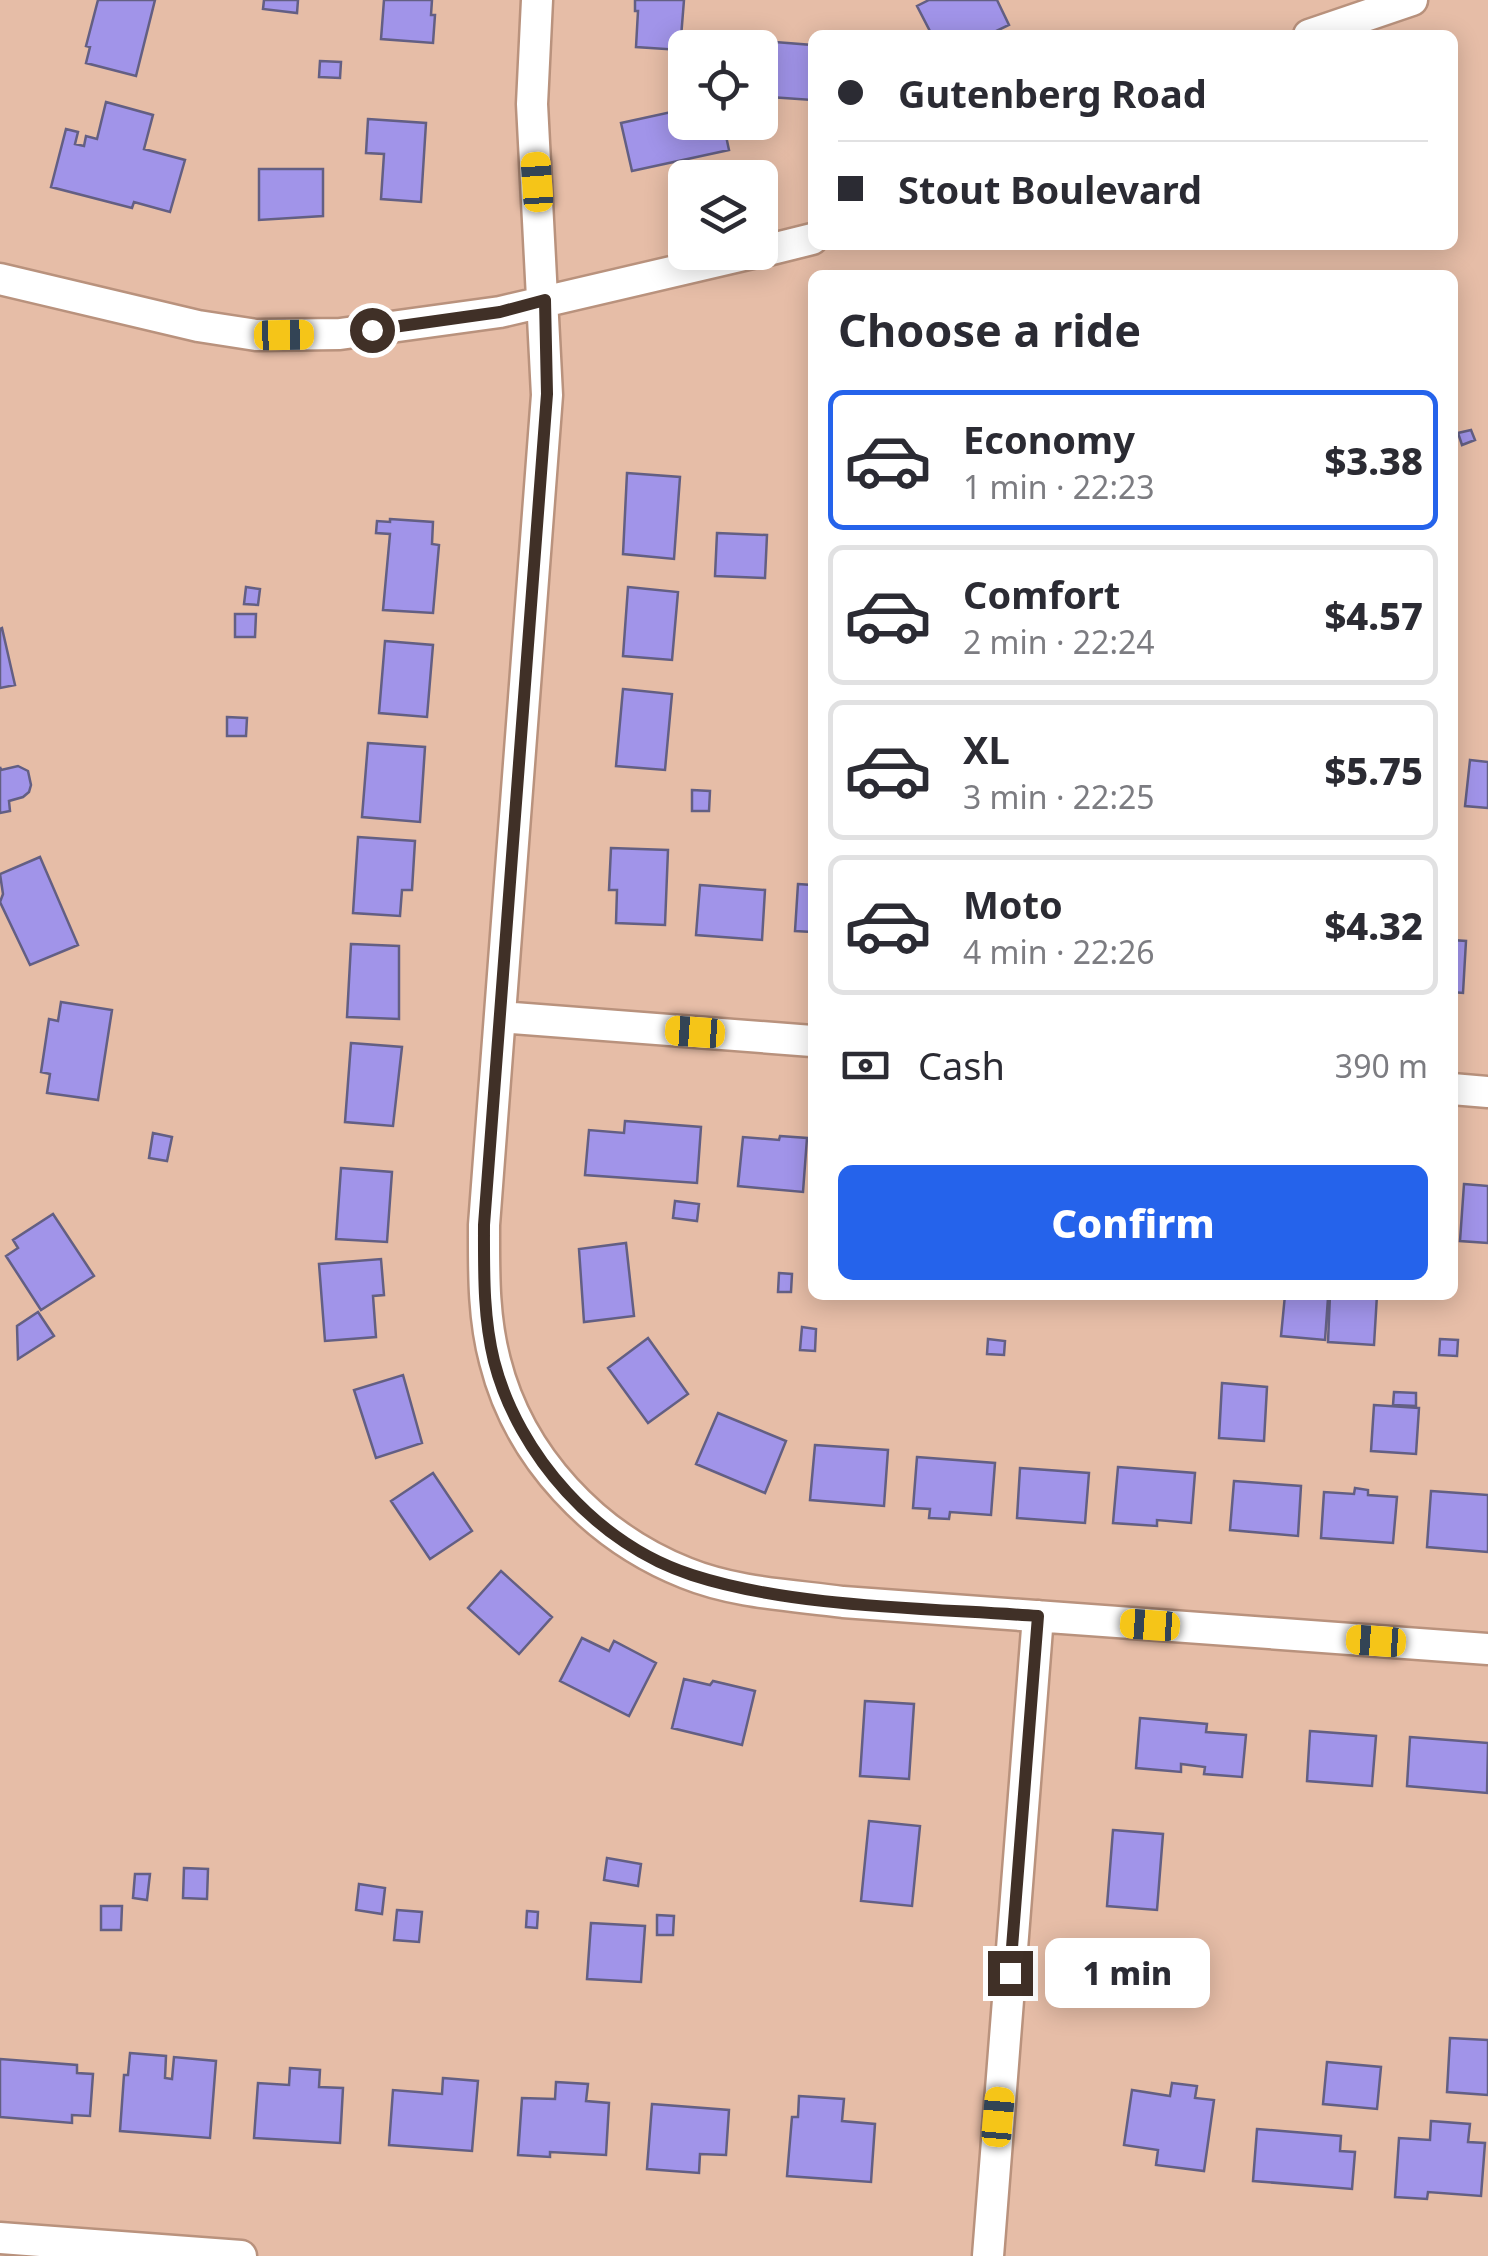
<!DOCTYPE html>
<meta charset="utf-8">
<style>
:root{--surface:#fff;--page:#f7f7f7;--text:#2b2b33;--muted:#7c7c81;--line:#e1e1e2;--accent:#2563eb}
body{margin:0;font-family:"Noto Sans",sans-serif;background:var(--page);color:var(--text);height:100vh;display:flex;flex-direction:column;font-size:38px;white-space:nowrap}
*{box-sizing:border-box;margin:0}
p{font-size:32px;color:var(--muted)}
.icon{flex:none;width:55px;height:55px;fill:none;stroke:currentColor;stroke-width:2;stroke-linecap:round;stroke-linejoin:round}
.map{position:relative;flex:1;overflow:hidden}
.side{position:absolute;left:808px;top:270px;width:650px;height:1030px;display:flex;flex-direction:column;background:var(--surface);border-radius:15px;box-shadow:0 5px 25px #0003}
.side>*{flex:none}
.banner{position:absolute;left:808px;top:30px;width:650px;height:220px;border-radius:15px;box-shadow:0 5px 25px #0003;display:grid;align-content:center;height:220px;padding:0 30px;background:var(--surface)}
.tools{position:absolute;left:668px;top:30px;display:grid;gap:20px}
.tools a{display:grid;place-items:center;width:110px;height:110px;border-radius:15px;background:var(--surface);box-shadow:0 5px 25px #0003;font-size:50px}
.end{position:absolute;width:45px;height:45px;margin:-22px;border:12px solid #403027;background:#fff;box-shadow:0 0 0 5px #fff}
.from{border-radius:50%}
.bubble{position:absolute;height:70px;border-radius:15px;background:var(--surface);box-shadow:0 5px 25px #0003;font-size:32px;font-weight:800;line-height:70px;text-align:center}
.car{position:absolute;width:30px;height:60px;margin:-30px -15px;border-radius:12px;box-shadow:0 0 8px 2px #0007;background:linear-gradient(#f5c518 24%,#345 0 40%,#f5c518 0 76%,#345 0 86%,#f5c518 0)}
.banner b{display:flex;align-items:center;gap:35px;height:95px;font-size:38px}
.banner b+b{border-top:2px solid var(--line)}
.banner i{width:25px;height:25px;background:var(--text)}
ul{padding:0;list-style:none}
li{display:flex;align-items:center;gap:30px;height:140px;margin:0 20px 15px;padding:0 10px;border:5px solid var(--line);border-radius:15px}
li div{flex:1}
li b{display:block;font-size:38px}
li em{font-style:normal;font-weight:800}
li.selected{border-color:var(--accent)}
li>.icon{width:90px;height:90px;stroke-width:1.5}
h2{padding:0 30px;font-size:45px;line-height:120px}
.pay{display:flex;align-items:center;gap:25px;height:110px;padding:0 30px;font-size:38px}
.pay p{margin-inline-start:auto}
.action{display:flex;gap:20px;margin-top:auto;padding:20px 30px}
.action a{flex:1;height:115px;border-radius:15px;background:var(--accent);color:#fff;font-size:40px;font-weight:800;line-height:115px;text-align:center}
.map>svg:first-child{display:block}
</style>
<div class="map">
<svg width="1488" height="2256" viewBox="0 0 1488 2256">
<rect width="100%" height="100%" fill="#e6bda7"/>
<path fill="#a194e9" stroke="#635f83" stroke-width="2.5" d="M98 0H155L136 76 86 63 90 47 86 46Z
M264 0H298L297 13 263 9Z
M384 0H432L431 15H435L433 43 381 39Z
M635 0H684L680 50 636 47 638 11H635Z
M929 0H997L1009 25 988 35H932L917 6Z
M775 42 812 45V100L770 97Z
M320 61 341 62 340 78 319 77Z
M106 102 153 115 144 149 185 160 170 212 134 202 132 208 51 187 66 129 78 132 75 144 84 146 86 136 97 139Z
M685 109V122H723L729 150 632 171 621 123Z
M368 119 426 123 421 202 381 199 384 154 366 153Z
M259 169H323V216L259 220Z
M1471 430 1475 440 1462 445 1458 433Z
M627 473 680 477 674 559 623 554Z
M390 519 433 522 432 544 439 545 433 613 383 610 390 534 376 533 377 521 390 522Z
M717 533 767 535 765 578 715 576Z
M246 587 260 589 258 605 244 604Z
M628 587 678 592 672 660 623 656Z
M235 614H256L255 637H235Z
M2 628 15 685 0 688V629Z
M385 641 433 645 427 717 379 713Z
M623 689 672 694 665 770 616 766Z
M227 717 247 718 246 736H227Z
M368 743 425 747 420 822 362 817Z
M1470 760 1488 762V808L1465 806Z
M18 766 28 771 31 785 29 792 23 797 9 801 10 811 0 813V767L1 770Z
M692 790 710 791 709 811H692Z
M358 837 415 841 412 890H402L400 916 353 913Z
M611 848 668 850 665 925 616 923 617 890H609Z
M40 857 78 945 30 965 0 902 3 894 0 874Z
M798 884 812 885V932L795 931Z
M700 885 765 890 762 940 696 935Z
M1452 940 1466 941 1463 993 1452 992Z
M351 944 399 946V1019L347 1017Z
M61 1002 112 1010 98 1100 47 1093 50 1074 41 1072 49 1019 58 1021Z
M351 1043 402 1047 393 1126 345 1122Z
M625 1121 701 1127 697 1183 585 1175 589 1130 624 1133Z
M153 1133 172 1137 167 1161 149 1158Z
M780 1136 807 1138 803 1192 738 1186 743 1137 779 1140Z
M341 1168 392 1172 387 1242 336 1239Z
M1464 1184 1488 1186V1243L1460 1241Z
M675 1201 699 1204 697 1221 673 1218Z
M53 1214 94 1276 41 1310 6 1256 18 1248 13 1240Z
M626 1243 634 1316 584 1322 579 1249Z
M381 1259 384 1295 373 1296 376 1337 325 1341 319 1264Z
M779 1273 792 1274 791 1292H778Z
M1285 1295 1328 1298 1325 1340 1281 1336Z
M1330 1295H1377L1374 1345 1328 1342Z
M38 1312 54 1336 18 1359 17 1326Z
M802 1327 816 1329 815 1351 800 1350Z
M648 1338 688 1394 648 1423 608 1368Z
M988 1339 1005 1341 1004 1355 987 1354Z
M1440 1339 1458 1340 1457 1356 1439 1355Z
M403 1375 422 1443 376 1458 354 1390Z
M1222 1383 1267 1387 1264 1441 1219 1438Z
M1394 1392 1416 1393V1406L1393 1405Z
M1374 1405 1419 1408 1416 1454 1371 1451Z
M718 1413 786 1441 765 1493 696 1464Z
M815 1445 888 1450 884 1506 810 1500Z
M917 1457 995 1463 991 1515 950 1512 949 1519 929 1518 930 1509 913 1508Z
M1118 1467 1195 1473 1191 1523 1157 1520V1526L1113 1523Z
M1020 1468 1089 1473 1085 1523 1017 1518Z
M433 1473 472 1531 430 1559 391 1501Z
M1234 1481 1301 1486 1298 1536 1230 1530Z
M1355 1488 1368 1490V1495L1397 1497 1393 1543 1321 1538 1324 1492 1354 1494Z
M1431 1491 1488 1495V1552L1427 1547Z
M501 1571 552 1617 519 1654 468 1608Z
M582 1638 609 1651 614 1641 656 1663 629 1716 560 1681Z
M684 1679 710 1685 713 1681 755 1691 742 1745 672 1728Z
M865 1701 914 1704 909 1779 860 1776Z
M1140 1718 1207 1724 1206 1732 1246 1735 1242 1777 1204 1774 1205 1767 1181 1764V1772L1136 1768Z
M1310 1731 1376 1736 1372 1786 1307 1781Z
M1410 1737 1488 1743 1487 1793 1407 1786Z
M869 1821 920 1826 912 1906 861 1901Z
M1113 1830 1163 1834 1157 1910 1107 1906Z
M607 1858 641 1864 638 1886 604 1880Z
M184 1868 208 1869 207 1899 183 1898Z
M135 1874H150L147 1900 133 1898Z
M359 1884 385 1888 382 1914 356 1910Z
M101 1906H122L121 1930H101Z
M397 1910 422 1912 419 1942 394 1940Z
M527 1911 538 1912 537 1928 526 1927Z
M657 1915 674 1916 673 1935H657Z
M591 1923 645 1926 641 1982 587 1979Z
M1450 2038 1488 2040V2095L1447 2092Z
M130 2053 166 2056 165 2078 172 2079 174 2057 216 2061 210 2138 120 2131 124 2075H128Z
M0 2059 77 2065V2073L93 2074 90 2116 72 2115V2123L0 2117Z
M1327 2062 1381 2067 1377 2109 1323 2104Z
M290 2068 320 2070 319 2087 343 2088 340 2143 254 2138 258 2083 289 2085Z
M443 2078 478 2081 472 2151 389 2145 393 2090 442 2094Z
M556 2082 588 2084 586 2101 609 2103 606 2155 550 2152V2157L518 2155 522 2098 555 2099Z
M1172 2083 1197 2086 1195 2098 1214 2100 1204 2171 1156 2165 1158 2150 1124 2145 1132 2090 1170 2096Z
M799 2096 844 2099 842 2121 875 2124 871 2182 787 2176 792 2117H798Z
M652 2104 729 2110 726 2155 700 2154 699 2173 647 2169Z
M1431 2121 1470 2124 1468 2142 1485 2143 1481 2196 1428 2192 1427 2199 1395 2197 1399 2138 1430 2140Z
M1257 2129 1341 2136 1340 2151 1355 2152 1352 2189 1253 2181Z"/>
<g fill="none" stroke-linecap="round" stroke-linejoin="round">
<g stroke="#b9927d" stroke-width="35">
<path id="minor" d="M537 0 532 104 547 395 484 1225C484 1271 483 1316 495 1361 519 1457 595 1537 686 1573 735 1593 791 1595 843 1602L1488 1649
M1309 35 1412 0
M760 252 812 239
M0 279 198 326 256 335 340 334 500 312 757 252
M500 1017 812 1041
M1452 1089 1488 1092
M0 2238 241 2256
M988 2256 1038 1616"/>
</g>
<use href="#minor" stroke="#fff" stroke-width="30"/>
</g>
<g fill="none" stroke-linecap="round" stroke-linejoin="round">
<path stroke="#403027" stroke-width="12" d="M372 330 500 312 545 300 547 394 484 1225C484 1271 483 1316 494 1361 518 1455 598 1545 692 1575 794 1608 929 1608 1038 1616L1010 1973"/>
</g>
</svg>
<div class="tools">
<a><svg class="icon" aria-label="locate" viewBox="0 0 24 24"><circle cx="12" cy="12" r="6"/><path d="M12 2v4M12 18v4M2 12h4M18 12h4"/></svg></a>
<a><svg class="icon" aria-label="layers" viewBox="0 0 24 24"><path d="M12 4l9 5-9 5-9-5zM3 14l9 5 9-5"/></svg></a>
</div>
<i class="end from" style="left:372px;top:330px"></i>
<i class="end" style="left:1010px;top:1973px"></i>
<div class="bubble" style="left:1045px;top:1938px;width:165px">1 min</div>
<i class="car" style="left:537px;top:182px;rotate:356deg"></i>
<i class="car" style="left:284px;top:335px;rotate:89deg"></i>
<i class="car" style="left:695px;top:1032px;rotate:274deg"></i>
<i class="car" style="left:1150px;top:1625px;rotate:274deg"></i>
<i class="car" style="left:1376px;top:1641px;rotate:274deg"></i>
<i class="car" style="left:998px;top:2117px;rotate:5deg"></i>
<div class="banner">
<b><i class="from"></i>Gutenberg Road</b>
<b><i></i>Stout Boulevard</b>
</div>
<section class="side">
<h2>Choose a ride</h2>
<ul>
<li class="selected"><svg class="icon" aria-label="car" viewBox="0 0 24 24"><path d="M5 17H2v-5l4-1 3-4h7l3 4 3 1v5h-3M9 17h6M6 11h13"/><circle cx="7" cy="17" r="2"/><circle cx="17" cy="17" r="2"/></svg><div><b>Economy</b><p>1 min · 22:23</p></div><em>$3.38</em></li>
<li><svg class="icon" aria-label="car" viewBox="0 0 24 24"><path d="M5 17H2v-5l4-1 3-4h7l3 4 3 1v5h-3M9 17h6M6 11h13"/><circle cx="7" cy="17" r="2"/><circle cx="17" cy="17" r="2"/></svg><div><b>Comfort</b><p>2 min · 22:24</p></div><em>$4.57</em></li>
<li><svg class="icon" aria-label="car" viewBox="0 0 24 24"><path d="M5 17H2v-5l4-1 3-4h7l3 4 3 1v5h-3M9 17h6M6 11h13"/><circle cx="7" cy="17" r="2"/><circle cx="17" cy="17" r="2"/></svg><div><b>XL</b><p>3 min · 22:25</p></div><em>$5.75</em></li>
<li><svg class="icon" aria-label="car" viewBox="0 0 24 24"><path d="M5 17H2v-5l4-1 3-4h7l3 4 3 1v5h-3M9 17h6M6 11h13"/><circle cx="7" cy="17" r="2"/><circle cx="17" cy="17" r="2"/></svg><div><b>Moto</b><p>4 min · 22:26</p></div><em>$4.32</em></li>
</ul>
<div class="pay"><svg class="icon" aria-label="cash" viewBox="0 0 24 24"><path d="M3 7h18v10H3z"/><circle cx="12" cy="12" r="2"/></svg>Cash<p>390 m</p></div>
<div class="action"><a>Confirm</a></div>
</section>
</div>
